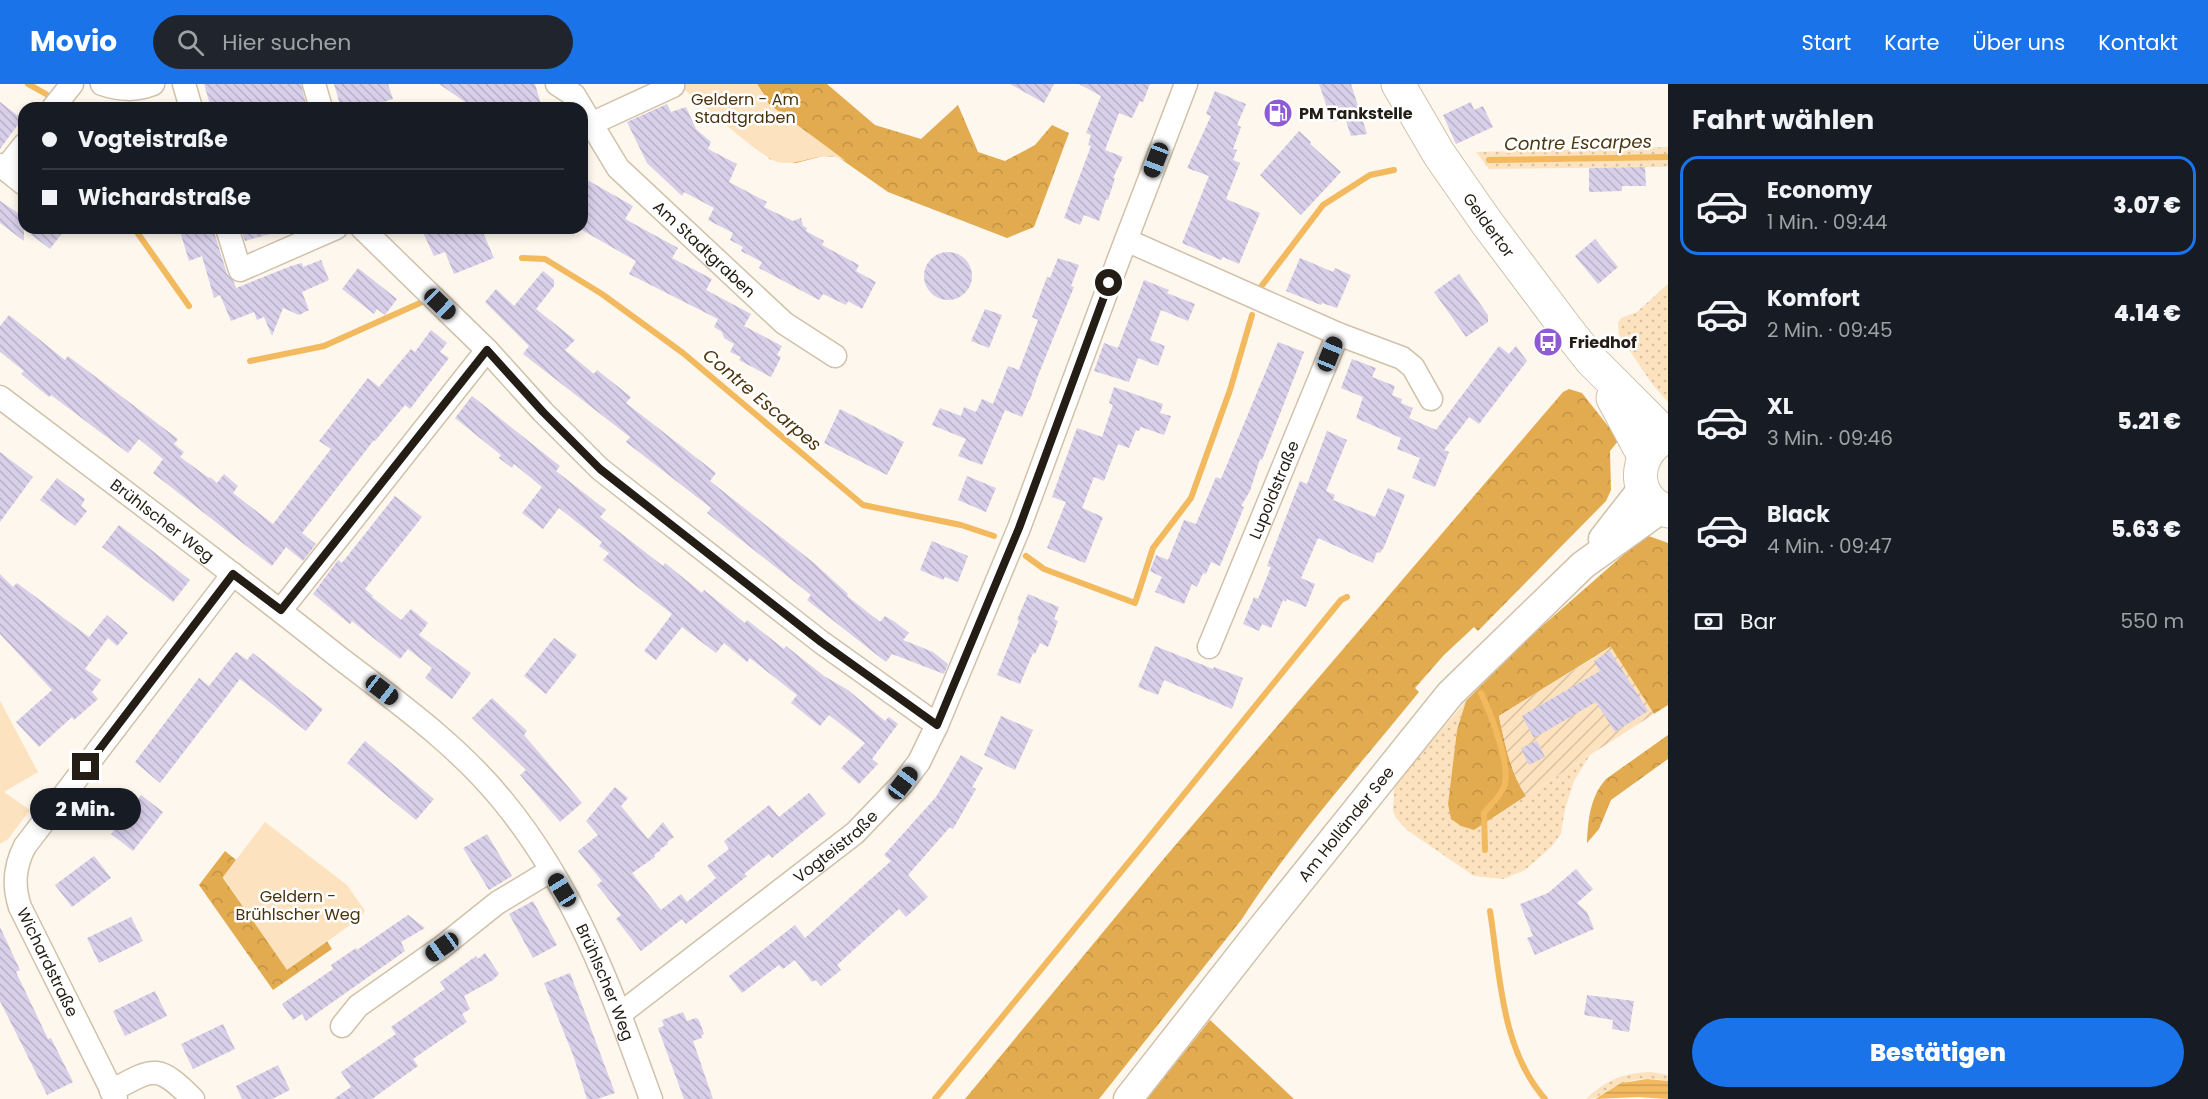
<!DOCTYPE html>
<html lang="de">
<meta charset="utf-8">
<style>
:root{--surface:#171b24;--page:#20242c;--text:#f1f3f6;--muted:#9ea1a6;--line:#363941;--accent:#1a73e8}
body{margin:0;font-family:Poppins,sans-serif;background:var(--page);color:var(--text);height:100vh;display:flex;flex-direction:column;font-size:22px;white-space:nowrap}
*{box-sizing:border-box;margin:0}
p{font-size:20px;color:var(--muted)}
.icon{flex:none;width:33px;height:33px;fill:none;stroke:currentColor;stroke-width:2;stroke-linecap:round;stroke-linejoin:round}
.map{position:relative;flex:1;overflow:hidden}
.side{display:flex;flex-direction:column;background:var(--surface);width:540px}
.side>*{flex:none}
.guide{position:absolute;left:18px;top:18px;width:570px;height:132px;border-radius:18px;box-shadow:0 3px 9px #0003;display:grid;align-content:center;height:132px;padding:0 24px;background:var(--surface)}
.end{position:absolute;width:27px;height:27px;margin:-14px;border:8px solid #231d15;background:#fff;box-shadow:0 0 0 3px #fff}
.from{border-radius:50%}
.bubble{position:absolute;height:42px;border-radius:21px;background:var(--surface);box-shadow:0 3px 9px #0003;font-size:20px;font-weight:800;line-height:42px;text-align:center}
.car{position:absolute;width:18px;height:36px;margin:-18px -9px;border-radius:8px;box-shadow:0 0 4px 2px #0007;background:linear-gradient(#222 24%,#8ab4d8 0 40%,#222 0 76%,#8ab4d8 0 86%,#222 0)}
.guide b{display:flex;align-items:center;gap:21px;height:57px;font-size:22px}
.guide b+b{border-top:2px solid var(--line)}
.guide i{width:15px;height:15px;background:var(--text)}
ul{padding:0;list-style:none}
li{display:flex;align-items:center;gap:18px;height:99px;margin:0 12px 9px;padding:0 12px;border:3px solid transparent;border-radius:18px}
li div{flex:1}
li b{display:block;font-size:22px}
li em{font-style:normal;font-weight:800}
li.active{border-color:var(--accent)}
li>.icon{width:54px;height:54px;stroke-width:1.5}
h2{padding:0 24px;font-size:27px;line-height:72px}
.pay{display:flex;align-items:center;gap:15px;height:66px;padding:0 24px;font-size:22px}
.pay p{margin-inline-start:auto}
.primary-button{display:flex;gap:12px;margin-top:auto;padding:12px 24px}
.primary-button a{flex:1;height:69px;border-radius:36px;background:var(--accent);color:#fff;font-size:24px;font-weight:800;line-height:69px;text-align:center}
header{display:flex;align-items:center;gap:36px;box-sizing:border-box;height:84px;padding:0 30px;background:var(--accent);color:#fff}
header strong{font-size:28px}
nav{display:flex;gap:33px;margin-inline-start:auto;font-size:21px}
.search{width:420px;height:54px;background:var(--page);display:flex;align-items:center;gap:15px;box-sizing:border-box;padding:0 21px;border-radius:33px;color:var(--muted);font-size:22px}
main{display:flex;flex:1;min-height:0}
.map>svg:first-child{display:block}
</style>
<header>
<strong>Movio</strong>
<div class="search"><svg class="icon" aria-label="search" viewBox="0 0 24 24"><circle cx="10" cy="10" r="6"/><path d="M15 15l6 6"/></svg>Hier suchen</div>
<nav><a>Start</a><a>Karte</a><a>Über uns</a><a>Kontakt</a></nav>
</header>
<main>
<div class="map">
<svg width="1668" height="1015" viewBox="0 0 1668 1015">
<defs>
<pattern id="grass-dots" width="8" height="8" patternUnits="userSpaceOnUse" patternTransform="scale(1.5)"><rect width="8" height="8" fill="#fce2be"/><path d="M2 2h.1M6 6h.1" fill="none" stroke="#d8c1a2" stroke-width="1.8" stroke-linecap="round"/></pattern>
<pattern id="forest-crowns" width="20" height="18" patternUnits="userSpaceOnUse" patternTransform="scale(1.5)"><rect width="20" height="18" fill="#e3ab4f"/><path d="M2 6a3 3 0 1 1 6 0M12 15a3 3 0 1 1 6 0" fill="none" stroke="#c29344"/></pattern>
<pattern id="garden-furrows" width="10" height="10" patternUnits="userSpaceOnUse" patternTransform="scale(1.5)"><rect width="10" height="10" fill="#fce2be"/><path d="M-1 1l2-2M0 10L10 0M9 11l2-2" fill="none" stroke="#d8c1a2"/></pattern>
<pattern id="water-rules" width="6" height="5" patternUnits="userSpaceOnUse" patternTransform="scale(1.5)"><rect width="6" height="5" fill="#f2b95e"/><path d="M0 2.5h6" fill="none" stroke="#cf9f51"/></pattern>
<pattern id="building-back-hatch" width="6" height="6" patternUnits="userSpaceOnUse" patternTransform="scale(1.5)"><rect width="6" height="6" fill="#d8cfe9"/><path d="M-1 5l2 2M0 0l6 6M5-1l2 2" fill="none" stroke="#b9b1c7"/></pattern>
</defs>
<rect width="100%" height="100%" fill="#fdf7ed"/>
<path fill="url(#grass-dots)" d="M1668 63V82L1662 83 1489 85 1476 68Z
M1668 200V318L1653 301 1619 251 1618 239 1621 234 1637 228Z
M1466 617 1457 646 1448 720 1474 746 1590 671 1574 697 1565 725 1561 750 1551 763 1525 786 1503 795 1474 792 1407 746 1396 734 1393 727 1394 705 1399 695Z
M1651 988 1668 991V997C1650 993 1632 994 1616 1002 1604 1007 1599 1015 1586 1015 1604 997 1625 988 1651 988Z"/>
<path fill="url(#forest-crowns)" d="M757 0H827L875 41 921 55 958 21 978 68 1005 77 1035 61 1052 41 1069 49 1034 143 1007 154 888 108 838 73 823 72 796 79 769 75 765 12Z
M1569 305 1582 309 1619 356 1610 367 1611 406 1606 417 1478 547 1474 543 1444 571 1415 604 1419 608C1359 682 1294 754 1242 835L1099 1015H965L1161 778 1563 308Z
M1646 451 1668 459V621L1654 630 1610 563 1499 632C1505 660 1510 688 1526 712L1474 746 1461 742 1451 735 1448 720 1457 646 1466 617 1523 559Z
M1668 651V675L1611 716 1599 745 1587 759C1588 736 1590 713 1606 695Z
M225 767 236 776 223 794 287 885 327 857 332 865 273 906 199 801Z
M1210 936 1294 1015H1147Z"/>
<path fill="#fce2be" d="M678 0H757L769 20 846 77C820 64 804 83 778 78 762 75 696 14 678 0Z
M0 617 38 688 4 708 30 726 8 755 0 760Z
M265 738 347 801 365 827 360 834 287 886 223 793Z"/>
<path fill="url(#garden-furrows)" d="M1611 563 1654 630 1526 712C1510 688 1505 660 1499 632Z"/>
<path fill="url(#water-rules)" d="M1647 995 1668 997V1015L1638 1013 1595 1015 1621 999Z"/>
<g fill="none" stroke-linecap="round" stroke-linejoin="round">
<path stroke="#f2b95e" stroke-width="6" d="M28 0 46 10
M1489 76 1668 73
M134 144 189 222
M522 174 545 175 602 210 683 269 863 421 961 441 994 452
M1260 204 1323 121 1370 91 1394 86
M250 277 324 262 420 219
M1026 472 1044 485 1135 519 1153 464 1191 414 1230 306 1252 231
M1481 609C1490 628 1512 683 1504 703 1500 713 1491 720 1484 729L1485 766
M1490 827C1500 890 1501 965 1545 1015
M935 1015 1147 756 1319 543 1341 516 1347 513"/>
</g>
<path fill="url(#building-back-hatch)" d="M204 0H301L307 24H211Z
M334 0H388L393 15 374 21 375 24H341Z
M439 0H535L542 24H474Z
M1010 0H1054L1044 19Z
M1079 0H1150L1143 18 1140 17 1132 34 1119 29 1105 66 1123 73 1113 94H1115L1108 116 1106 115 1099 137 1084 131 1080 141 1064 134 1091 62 1088 61 1091 51 1086 49 1101 12Z
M1319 0H1351L1367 50 1351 52 1345 34 1332 38Z
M1215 7 1246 20 1237 41 1241 43 1233 65 1237 66 1233 76 1240 79 1226 115 1260 129 1239 180 1223 173 1221 176 1182 159 1209 92 1187 84 1211 32 1206 30Z
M0 18 22 35 0 65Z
M1471 18 1474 26 1483 22 1493 43 1456 60 1443 31Z
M667 20 671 28 686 23 696 45 711 58 708 65 737 80 729 98 767 118 764 123 793 137 801 134 803 142 807 144 806 147 824 157 822 161 859 181 856 187 876 198 862 225 848 217 846 221 823 210 819 216 759 184 762 178 741 167 743 163 730 156 733 149 708 136 714 124 684 108 682 112 647 79 627 38Z
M1299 47 1311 58 1310 60 1341 88 1301 131 1260 91Z
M1645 83 1646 102H1622V107L1589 108V84Z
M582 93 633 122 625 135 678 164 672 174 712 195 706 206 751 230 744 242 782 262 777 271 781 273 771 293 739 276 741 273 730 268 734 260 724 254 722 248 714 243 718 235 629 190 636 177 582 146Z
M0 117 24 133V144H66L50 165 24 145V157L0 139Z
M179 144H209L210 149 214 148 227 190 234 198 236 204 291 182 302 179 303 183 321 176 329 196 302 208 309 226 299 231 283 224 272 252 264 233 257 236 254 228 231 237 220 211 214 214 202 172 189 177Z
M241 144H275L276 148 245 157Z
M421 144H481L494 174 454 190 445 168 434 172Z
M1595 155 1618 183 1598 200 1575 172Z
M924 192a24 24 0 1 1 48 0a24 24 0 1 1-48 0Z
M1058 174 1079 181 1071 202 1074 203 1037 294 1030 316H1029L1022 333 1005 326 982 381 958 372 966 355 932 341 940 324 961 332 964 323 976 328 982 315 993 320 1008 282 1019 286 1038 236 1032 233 1047 193 1050 194Z
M1300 174 1333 188 1335 184 1351 191 1337 224 1322 219 1321 221 1286 207Z
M358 184 397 215 385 231 377 225 374 230 342 205Z
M543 187 554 196V202L536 225 575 256 565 266 594 290 597 286 631 313 626 319 716 389 710 397 814 479 848 510 847 512 880 538 885 532 895 538 909 549 903 556 933 568 948 580 944 590 892 570 886 578 807 516 811 511 707 429 711 424 626 358 630 353 523 270 529 262 485 218 496 205 514 222Z
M1459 190 1488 231V238L1466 253 1434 208Z
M1144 196 1169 206 1167 209 1195 220 1188 237 1161 226 1150 256 1165 262 1158 282 1138 274 1129 298 1094 287 1104 259 1118 264Z
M985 225 1002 231 989 264 971 257Z
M9 231 65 276 68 272 178 355 174 360 184 368 180 373 209 394 210 393 217 399 224 390 238 402 233 409 273 440 331 365 319 357 368 294 379 303 411 265 415 268 431 246 447 259 440 268 449 274 410 325 405 321 375 357 374 356 302 449 316 460 303 477 286 463 272 482 153 389 163 375 139 355 128 369 51 311 49 313 21 290 24 287 0 268V242Z
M1278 258 1304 268 1262 376 1260 375 1250 407 1241 422 1244 423 1220 482 1211 478 1206 490 1203 489 1197 503 1192 500 1184 520 1155 508 1162 493 1150 487 1156 471 1168 476 1184 436 1196 440 1216 393 1221 395Z
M1499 262 1509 270 1516 262 1527 277 1479 340 1469 333 1444 366 1449 368 1435 403 1412 394 1420 374 1397 365 1401 354 1356 334 1363 313 1341 304 1352 275 1376 284 1372 293 1395 302 1392 311 1402 315 1401 319 1413 324 1409 334 1436 346Z
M1114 303 1163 320 1160 329 1171 332 1164 351 1141 343 1139 347 1136 346 1129 364 1118 360 1104 397 1094 393 1082 424 1103 433 1085 479 1047 464 1066 418 1052 413 1077 344 1102 353 1113 321 1109 319Z
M472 312 560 382 556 387 606 426 600 433 663 482 665 479 702 509 704 506 745 539 747 536 784 565 786 562 824 592 848 606 885 637 889 633 898 640 872 675 878 680 859 700 841 684 865 659 829 631 820 642 791 619 797 611 750 574 747 578 724 559 716 569 682 543 656 576 644 567 672 530 603 476 609 469 599 462 602 458 559 424 543 445 522 429 542 403 514 380 512 384 499 374 501 371 455 334Z
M840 325 904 358 887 391 824 359Z
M1327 347 1347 356 1326 407 1335 411 1333 416 1375 433 1388 404 1405 411 1384 463 1380 469 1377 468 1373 479 1318 454 1301 494 1315 500 1306 523 1287 515 1286 518 1283 516 1271 544 1262 540 1259 547 1243 540 1254 513 1258 515 1271 483 1267 482 1300 397 1307 400Z
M0 368 33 393 0 438Z
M967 392 996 404 986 428 958 416Z
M57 394 85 415 81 422 87 427 75 442 40 416Z
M395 412 422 433 365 505 373 512 372 513 401 536 411 525 428 539 419 551 471 589 452 615 425 594 432 584 408 565 400 575 352 537 350 540 313 510 338 476 342 479Z
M119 441 190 496 173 518 102 463Z
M932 457 968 472 958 498 945 493 943 496 920 486Z
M0 490 13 503 17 499 89 553 107 531 128 549 117 562 108 554 85 585 101 596 92 608 98 615 74 636 72 633 39 663 16 638 52 606 0 550Z
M1028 510 1059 523 1054 535 1058 537 1048 563 1040 559 1035 570 1033 569 1020 600 997 591 1019 537 1017 536Z
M554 554 577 571 546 610 524 592Z
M1155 562 1213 585 1214 583 1243 594 1232 625 1164 596 1158 611 1138 603Z
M1610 567 1648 627 1615 648 1596 618 1534 654 1522 632 1600 587 1594 577Z
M236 568 247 576 253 569 323 625 306 647 240 595 160 699 135 678 199 594 209 602Z
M492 614 527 647 524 651 582 719 560 738 520 691 526 686 472 634Z
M1001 632 1033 646 1015 686 984 671Z
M365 657 434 715 416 736 347 679Z
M1537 657 1545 673 1529 681 1521 664Z
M961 671 983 684 972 703 976 705 953 745 950 743 908 791 928 813 906 833 899 825 837 881 841 886 821 902 816 896 812 898 795 876 783 885 779 881 742 909 729 892 795 841 805 854 891 777 884 771 936 713Z
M615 703 628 714 621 722 648 755 663 738 674 753 667 758 668 760 660 765 661 766 654 771 655 773 632 789 661 826 681 810 687 818 716 794 707 782 729 765 724 757 769 721 779 733 809 709 826 730 772 774 769 770 744 790 747 792 686 840 682 835 641 867 616 835 621 831 597 801 602 797 578 767 598 751 586 737Z
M141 711 163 728 133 767 111 750Z
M487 750 512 792 489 806 463 764Z
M94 772 111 794 72 823 55 801Z
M1576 785 1593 805 1577 819 1587 828 1594 845 1535 871 1527 854 1533 852 1520 820 1548 809Z
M533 817 557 861 533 874 509 830Z
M408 831 425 844 401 858 405 867 306 937 302 930 293 936 282 920 333 885 331 881 356 864 357 866Z
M131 833 143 857 99 879 87 854Z
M0 843 20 886 16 888 48 955 51 954 73 998 47 1011 0 917Z
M485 869 499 890 493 896 464 912 470 925 462 930 467 938 413 975 418 982 372 1015H334L351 1003 341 988 396 950 391 943 445 905 440 898 476 872 478 875Z
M570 889 615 1009 597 1015H587L573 971 544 899Z
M155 907 167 932 125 952 113 927Z
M1587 911 1634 917 1629 948 1612 945 1613 936 1584 931Z
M683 928 687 937 696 934 699 936 704 950 701 952 702 954 693 957 713 1015H684L658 944 664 942 662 936Z
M223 940 235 965 193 985 181 960Z
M278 981 290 1006 272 1015H242L236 1002Z"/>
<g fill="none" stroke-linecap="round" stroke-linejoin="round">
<g stroke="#d1c1aa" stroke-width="25">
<g id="minor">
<path d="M102 0C120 6 135 7 153 0"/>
<path d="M184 0 191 24"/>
<path d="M314 0 321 24"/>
<path id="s1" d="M557 0 574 11 618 84 784 239 835 272"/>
<path d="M53 24 72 0"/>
<path d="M582 44 673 2"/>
<path d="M0 81 5 85 24 61"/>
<path d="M5 85 24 100"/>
<path d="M227 144 240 186 336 144"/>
<path d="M362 144 487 266 543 328 600 385 821 558 937 641"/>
<path d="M1126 156 1338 250 1402 274 1413 283 1431 315"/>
<path id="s2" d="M0 313C112 398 226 483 336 571 394 616 456 659 503 717 576 806 612 908 651 1015"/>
<path d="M281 526 487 266"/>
<path id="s3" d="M1209 563 1338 250"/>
<path id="s4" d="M620 930 855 749 903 699 919 678 937 641 1019 444 1118 177 1186 0"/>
<path d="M342 942 358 922 442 863 497 819 550 787"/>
<path d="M111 1007C154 984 157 979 193 1015"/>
<path d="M116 1015 20 823C13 802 14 783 25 762L233 490"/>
</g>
</g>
<g stroke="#d1c1aa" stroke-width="31">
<g id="tertiary">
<path d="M1603 455 1642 405"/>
<path id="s5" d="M1128 1015 1262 844 1450 610 1583 481 1661 425"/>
</g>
</g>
<g stroke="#d1c1aa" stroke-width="35">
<g id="secondary">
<path id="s6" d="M1398 0 1439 70 1487 139 1565 243 1591 276 1668 353"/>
<path d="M1613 314 1644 372"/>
<path d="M1659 357C1632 376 1634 417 1668 427"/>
</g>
</g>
<use href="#minor" stroke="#fff" stroke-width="22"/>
<use href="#tertiary" stroke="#fff" stroke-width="28"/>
<use href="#secondary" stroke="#fff" stroke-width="33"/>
</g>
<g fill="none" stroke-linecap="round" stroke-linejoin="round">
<path stroke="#231d15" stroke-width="8" d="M86 683 233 490 281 526 487 266 543 328 600 385 821 558 937 641 1019 444 1109 199"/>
</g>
<defs>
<g id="fuel-disc" transform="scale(1.5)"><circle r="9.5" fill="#8f5bd4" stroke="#fff"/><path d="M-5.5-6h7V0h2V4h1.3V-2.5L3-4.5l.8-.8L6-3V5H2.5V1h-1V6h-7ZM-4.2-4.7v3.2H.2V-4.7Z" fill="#fff"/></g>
<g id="bus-disc" transform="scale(1.5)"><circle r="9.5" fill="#8f5bd4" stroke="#fff"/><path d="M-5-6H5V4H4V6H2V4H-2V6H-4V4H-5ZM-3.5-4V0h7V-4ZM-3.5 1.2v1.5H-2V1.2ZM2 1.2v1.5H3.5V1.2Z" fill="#fff"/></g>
</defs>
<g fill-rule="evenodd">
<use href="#fuel-disc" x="1278" y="29"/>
<use href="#bus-disc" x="1548" y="258"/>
</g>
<g text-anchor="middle" stroke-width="5" stroke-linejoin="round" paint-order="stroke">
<g font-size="16" fill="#4a330c" stroke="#fff">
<text x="745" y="21">Geldern - Am<tspan x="745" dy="18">Stadtgraben</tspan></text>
<text x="298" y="818">Geldern -<tspan x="298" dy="18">Brühlscher Weg</tspan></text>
</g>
<g font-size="16" font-weight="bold" fill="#231d15" stroke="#fff" text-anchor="start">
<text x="1299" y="35">PM Tankstelle</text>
<text x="1569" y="264">Friedhof</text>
</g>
<g font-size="16" fill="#231d15" stroke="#fff">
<text dy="6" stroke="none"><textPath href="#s6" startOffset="168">Geldertor</textPath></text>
<text dy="6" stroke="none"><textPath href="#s1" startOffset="224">Am Stadtgraben</textPath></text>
<text dy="6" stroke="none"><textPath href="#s3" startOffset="170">Lupoldstraße</textPath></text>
<text dy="6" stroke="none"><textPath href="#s2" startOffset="204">Brühlscher Weg</textPath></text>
<text dy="6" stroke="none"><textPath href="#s5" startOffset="351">Am Holländer See</textPath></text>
<text dy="6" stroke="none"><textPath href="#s4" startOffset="273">Vogteistraße</textPath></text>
<text transform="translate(48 878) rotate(64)" y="6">Wichardstraße</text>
<text dy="6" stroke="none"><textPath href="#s2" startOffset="855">Brühlscher Weg</textPath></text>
</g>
<g font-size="18" font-style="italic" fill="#4e3710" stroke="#fff">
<text transform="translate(1578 59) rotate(-1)" y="6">Contre Escarpes</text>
<text transform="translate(762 316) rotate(40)" y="6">Contre Escarpes</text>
</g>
</g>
</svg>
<i class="end from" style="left:1109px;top:199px"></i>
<i class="end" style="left:86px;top:683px"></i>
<div class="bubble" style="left:30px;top:704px;width:111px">2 Min.</div>
<i class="car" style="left:1156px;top:76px;rotate:201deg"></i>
<i class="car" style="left:440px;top:220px;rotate:134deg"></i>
<i class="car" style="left:1330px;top:270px;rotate:22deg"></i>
<i class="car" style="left:382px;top:606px;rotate:128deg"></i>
<i class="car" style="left:903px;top:699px;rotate:37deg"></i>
<i class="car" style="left:562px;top:806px;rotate:328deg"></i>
<i class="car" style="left:442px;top:863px;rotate:235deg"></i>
<div class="guide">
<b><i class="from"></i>Vogteistraße</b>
<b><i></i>Wichardstraße</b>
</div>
</div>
<section class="side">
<h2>Fahrt wählen</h2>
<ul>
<li class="active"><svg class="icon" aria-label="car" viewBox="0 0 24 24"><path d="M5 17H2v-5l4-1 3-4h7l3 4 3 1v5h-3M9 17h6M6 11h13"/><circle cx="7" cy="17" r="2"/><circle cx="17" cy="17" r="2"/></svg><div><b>Economy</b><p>1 Min. · 09:44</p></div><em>3.07 €</em></li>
<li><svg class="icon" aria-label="car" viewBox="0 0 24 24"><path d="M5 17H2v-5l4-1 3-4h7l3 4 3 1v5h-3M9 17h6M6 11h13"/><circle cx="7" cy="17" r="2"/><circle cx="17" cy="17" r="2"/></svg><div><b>Komfort</b><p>2 Min. · 09:45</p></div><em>4.14 €</em></li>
<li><svg class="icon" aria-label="car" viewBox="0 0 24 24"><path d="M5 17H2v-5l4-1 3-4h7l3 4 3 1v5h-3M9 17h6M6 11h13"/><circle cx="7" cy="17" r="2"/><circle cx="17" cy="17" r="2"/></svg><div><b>XL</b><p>3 Min. · 09:46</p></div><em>5.21 €</em></li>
<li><svg class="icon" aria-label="car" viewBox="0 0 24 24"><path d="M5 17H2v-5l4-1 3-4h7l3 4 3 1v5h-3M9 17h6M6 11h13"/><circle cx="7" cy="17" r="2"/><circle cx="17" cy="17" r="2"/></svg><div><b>Black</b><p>4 Min. · 09:47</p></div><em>5.63 €</em></li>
</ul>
<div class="pay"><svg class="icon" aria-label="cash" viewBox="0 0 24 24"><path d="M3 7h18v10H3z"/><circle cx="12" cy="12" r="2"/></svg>Bar<p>550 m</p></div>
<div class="primary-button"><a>Bestätigen</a></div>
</section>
</main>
